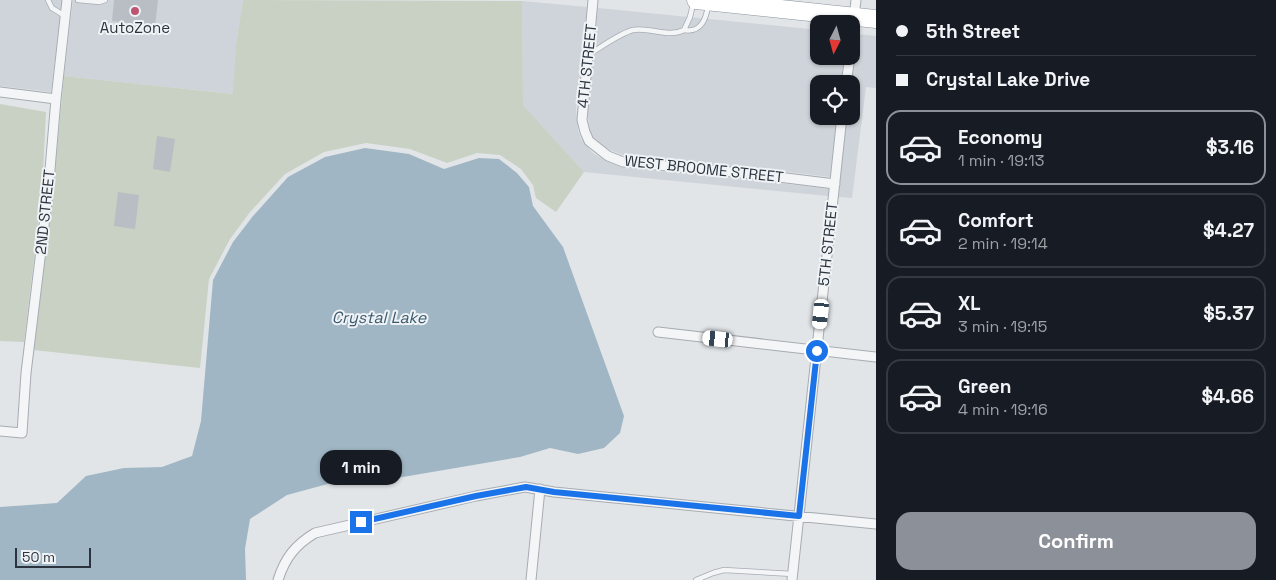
<!DOCTYPE html>
<meta charset="utf-8">
<style>
:root{--surface:#171b24;--page:#242831;--text:#f1f3f6;--muted:#9ea1a6;--line:#363941;--accent:#8c9099}
body{margin:0;font-family:"Space Grotesk",sans-serif;background:var(--page);color:var(--text);height:100vh;display:flex;flex-direction:column;font-size:19px;white-space:nowrap}
*{box-sizing:border-box;margin:0}
p{font-size:16px;color:var(--muted)}
.icon{flex:none;width:28px;height:28px;fill:none;stroke:currentColor;stroke-width:2;stroke-linecap:round;stroke-linejoin:round}
.map{position:relative;flex:1;overflow:hidden}
.details{display:flex;flex-direction:column;background:var(--surface);width:400px}
.details>*{flex:none}
.top-card{display:grid;align-content:center;height:110px;padding:0 20px;background:var(--surface)}
.needle{width:32px;rotate:186deg}
.fabs{position:absolute;left:810px;top:15px;display:grid;gap:10px}
.fabs a{display:grid;place-items:center;width:50px;height:50px;border-radius:10px;background:var(--surface);box-shadow:0 1px 4px #0004;font-size:25px}
.scale{position:absolute;left:15px;bottom:12px;width:76px;box-sizing:border-box;padding-left:5px;border:2px solid #2b343e;border-top:0;font-size:14px;line-height:18px;white-space:nowrap;color:#2b343e;-webkit-text-stroke:4px #f0f3f6;paint-order:stroke}
.end{position:absolute;width:22px;height:22px;margin:-11px;border:6px solid #1a73e8;background:#fff;box-shadow:0 0 0 2px #fff}
.from{border-radius:50%}
.bubble{position:absolute;height:35px;border-radius:15px;background:var(--surface);box-shadow:0 1px 4px #0004;font-size:16px;font-weight:800;line-height:35px;text-align:center}
.car{position:absolute;width:15px;height:30px;margin:-15px -8px;border-radius:6px;box-shadow:0 0 4px 1px #0007;background:linear-gradient(#fff 24%,#345 0 40%,#fff 0 76%,#345 0 86%,#fff 0)}
.top-card b{display:flex;align-items:center;gap:18px;height:48px;font-size:19px}
.top-card b+b{border-top:1px solid var(--line)}
.top-card i{width:12px;height:12px;background:var(--text)}
ul{padding:0;list-style:none}
li{display:flex;align-items:center;gap:15px;height:75px;margin:0 10px 8px;padding:0 10px;border:2px solid var(--line);border-radius:15px}
li div{flex:1}
li b{display:block;font-size:19px}
li em{font-style:normal;font-weight:800}
li.on{border-color:var(--accent)}
li>.icon{width:45px;height:45px;stroke-width:1.5}
.cta{display:flex;gap:10px;margin-top:auto;padding:10px 20px}
.cta a{flex:1;height:58px;border-radius:15px;background:var(--accent);color:#fff;font-size:20px;font-weight:800;line-height:58px;text-align:center}
main{display:flex;flex:1;min-height:0}
.map>svg:first-child{display:block}
</style>
<main>
<div class="map">
<svg width="876" height="580" viewBox="0 0 876 580">
<rect width="100%" height="100%" fill="#e1e5e8"/>
<path fill="#cfd4da" d="M0 0H62L51 92 0 86Z
M73 0H243L236 44 234 94 64 76Z
M522 1 587 7 576 109 578 130 581 139 586 145 593 153 606 161 623 168 753 180 829 189 828 196 584 172 523 105Z
M598 8 819 30V56H844L841 84H819V116H837L830 177 755 168 625 156 610 150 599 143 593 137 590 130 587 110Z
M858 34 876 36V88L866 87 852 198 838 197 847 116H851V85Z"/>
<path fill="#c8d1c3" d="M243 0 522 1 523 105 584 172 556 212 536 198 533 185 521 169 500 155 477 153 447 163 410 149 366 143 324 152 285 174 250 212 230 239 209 279 200 368 34 350 53 193 64 76 233 94 236 44Z
M0 104 46 112 42 192 24 342 0 341Z"/>
<path fill="#a0b6c4" d="M365 148 409 154 444 169 479 158 499 159 517 173 529 187 533 206 563 247 624 416 620 433 604 448 578 454 550 448 520 457 391 479 335 482 287 495 250 519 245 549 246 580H0V507L57 503 86 476 124 468 162 467 192 456 201 421 213 280 233 242 253 216 288 177 325 157Z"/>
<path fill="#b9bec4" d="M114 0H158L155 26 112 21Z
M157 136 175 139 170 172 153 169Z
M118 192 139 195 135 229 114 226Z"/>
<g fill="none" stroke-linecap="round" stroke-linejoin="round">
<g stroke="#a7acb2" stroke-width="6">
<path id="lane" d="M48 0 52 8 65 16
M78 0 99 2 105 0
M693 4 690 17 684 30C701 33 706 19 708 6
M588 55C600 48 620 33 633 30 650 27 668 38 684 30
M696 580 713 573 724 570 793 574"/>
</g>
<g stroke="#a7acb2" stroke-width="11">
<path id="street" d="M593 0 582 120 585 132 589 141 608 156 623 162 754 174 835 184
M851 44 856 0
M846 84 850 56
M0 92 56 99
M658 332 876 357
M0 431 22 433 26 373 48 193 56 99 67 0
M278 580C285 558 295 545 315 533L476 496 525 487 554 492 876 524
M531 580 540 489
M792 580 842 116"/>
</g>
<g stroke="#8a949d" stroke-width="19">
<path id="highway" d="M696 0 876 19"/>
</g>
<use href="#lane" stroke="#f3f5f7" stroke-width="4.5"/>
<use href="#street" stroke="#f3f5f7" stroke-width="9"/>
<use href="#highway" stroke="#fff" stroke-width="18"/>
</g>
<g fill="none" stroke-linecap="round" stroke-linejoin="round">
<path stroke="#1a73e8" stroke-width="6" d="M361 522 476 496 526 487 554 492 799 516 817 351"/>
</g>
<circle fill="#bf5372" stroke="#f0f3f6" stroke-width="2" cx="135" cy="11" r="5"/>
<g text-anchor="middle" stroke-width="4" stroke-linejoin="round" paint-order="stroke">
<g font-size="15" fill="#2b343e" stroke="#f0f3f6">
<text x="135" y="33">AutoZone</text>
</g>
<g font-size="15" fill="#2b343e" stroke="#f0f3f6">
<text transform="translate(587 66) rotate(-84)" y="5">4TH STREET</text>
<text transform="translate(704 169) rotate(6)" y="5">WEST BROOME STREET</text>
<text transform="translate(45 212) rotate(-84)" y="5">2ND STREET</text>
<text transform="translate(828 244) rotate(-84)" y="5">5TH STREET</text>
</g>
<g font-size="16" font-style="italic" fill="#39586d" stroke="#f0f3f6">
<text x="379" y="323">Crystal Lake</text>
</g>
</g>
</svg>
<div class="fabs">
<a><svg class="needle" viewBox="-14 -14 28 28"><path d="M0-13l5 13h-10z" fill="#e53935"/><path d="M0 13l5-13h-10z" fill="#9ea1a6"/></svg></a>
<a><svg class="icon" aria-label="locate" viewBox="0 0 24 24"><circle cx="12" cy="12" r="6"/><path d="M12 2v4M12 18v4M2 12h4M18 12h4"/></svg></a>
</div>
<div class="scale">50 m</div>
<i class="end from" style="left:817px;top:351px"></i>
<i class="end" style="left:361px;top:522px"></i>
<div class="bubble" style="left:320px;top:450px;width:82px">1 min</div>
<i class="car" style="left:821px;top:314px;rotate:186deg"></i>
<i class="car" style="left:718px;top:339px;rotate:276deg"></i>
</div>
<section class="details">
<div class="top-card">
<b><i class="from"></i>5th Street</b>
<b><i></i>Crystal Lake Drive</b>
</div>
<ul>
<li class="on"><svg class="icon" aria-label="car" viewBox="0 0 24 24"><path d="M5 17H2v-5l4-1 3-4h7l3 4 3 1v5h-3M9 17h6M6 11h13"/><circle cx="7" cy="17" r="2"/><circle cx="17" cy="17" r="2"/></svg><div><b>Economy</b><p>1 min · 19:13</p></div><em>$3.16</em></li>
<li><svg class="icon" aria-label="car" viewBox="0 0 24 24"><path d="M5 17H2v-5l4-1 3-4h7l3 4 3 1v5h-3M9 17h6M6 11h13"/><circle cx="7" cy="17" r="2"/><circle cx="17" cy="17" r="2"/></svg><div><b>Comfort</b><p>2 min · 19:14</p></div><em>$4.27</em></li>
<li><svg class="icon" aria-label="car" viewBox="0 0 24 24"><path d="M5 17H2v-5l4-1 3-4h7l3 4 3 1v5h-3M9 17h6M6 11h13"/><circle cx="7" cy="17" r="2"/><circle cx="17" cy="17" r="2"/></svg><div><b>XL</b><p>3 min · 19:15</p></div><em>$5.37</em></li>
<li><svg class="icon" aria-label="car" viewBox="0 0 24 24"><path d="M5 17H2v-5l4-1 3-4h7l3 4 3 1v5h-3M9 17h6M6 11h13"/><circle cx="7" cy="17" r="2"/><circle cx="17" cy="17" r="2"/></svg><div><b>Green</b><p>4 min · 19:16</p></div><em>$4.66</em></li>
</ul>
<div class="cta"><a>Confirm</a></div>
</section>
</main>
